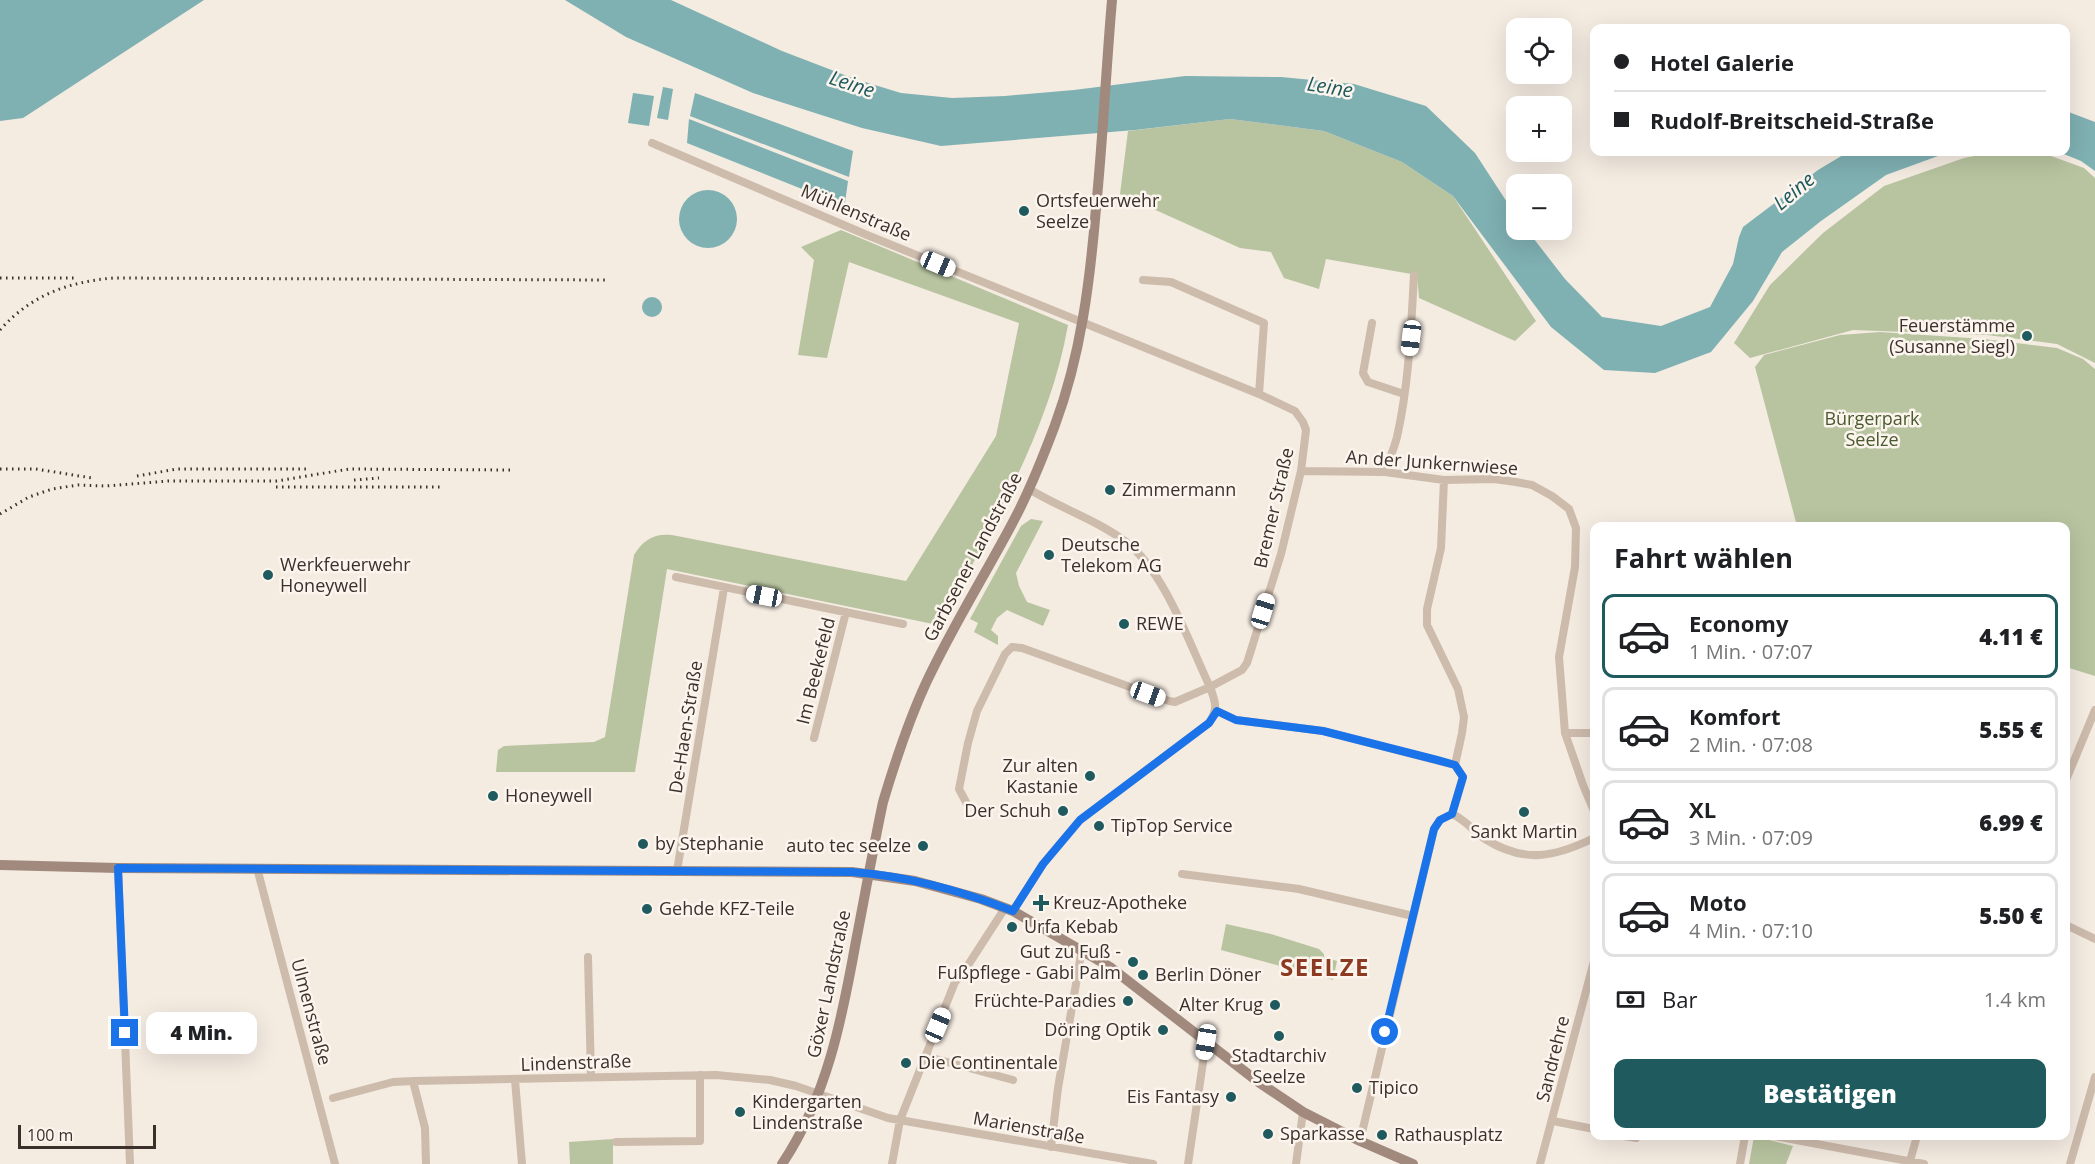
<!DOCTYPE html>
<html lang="de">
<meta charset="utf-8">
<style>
:root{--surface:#fff;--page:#f2f2f2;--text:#202124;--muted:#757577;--line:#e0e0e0;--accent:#1f5a5e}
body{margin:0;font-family:"Open Sans",sans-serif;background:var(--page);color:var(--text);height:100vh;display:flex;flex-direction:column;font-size:22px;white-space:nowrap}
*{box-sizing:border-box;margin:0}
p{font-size:20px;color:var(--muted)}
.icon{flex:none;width:33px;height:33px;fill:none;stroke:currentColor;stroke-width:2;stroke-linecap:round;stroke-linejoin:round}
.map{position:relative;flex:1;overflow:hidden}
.sheet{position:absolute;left:1590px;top:522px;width:480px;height:618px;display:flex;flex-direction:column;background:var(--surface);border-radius:12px;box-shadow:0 6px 24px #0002}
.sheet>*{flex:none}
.hud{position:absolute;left:1590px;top:24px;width:480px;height:132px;border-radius:12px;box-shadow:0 6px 24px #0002;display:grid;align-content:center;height:132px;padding:0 24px;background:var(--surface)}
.fabs{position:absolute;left:1506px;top:18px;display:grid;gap:12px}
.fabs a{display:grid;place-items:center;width:66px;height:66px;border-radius:12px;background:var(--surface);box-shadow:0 6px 24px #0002;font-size:30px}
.scale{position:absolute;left:18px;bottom:15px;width:138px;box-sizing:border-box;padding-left:6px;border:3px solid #3b302b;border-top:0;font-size:16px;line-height:21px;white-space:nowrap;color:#3b302b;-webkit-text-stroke:4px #fbf5ee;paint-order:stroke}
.end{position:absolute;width:27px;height:27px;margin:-14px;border:8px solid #1a73e8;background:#fff;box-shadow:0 0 0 3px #fff}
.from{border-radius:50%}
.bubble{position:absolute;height:42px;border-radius:12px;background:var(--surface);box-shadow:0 6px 24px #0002;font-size:20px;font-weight:800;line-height:42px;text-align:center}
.car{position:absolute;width:18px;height:36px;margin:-18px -9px;border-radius:8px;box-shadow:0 0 4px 2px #0007;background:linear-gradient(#fff 24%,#345 0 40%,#fff 0 76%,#345 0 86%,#fff 0)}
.hud b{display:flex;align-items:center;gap:21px;height:57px;font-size:22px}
.hud b+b{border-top:2px solid var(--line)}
.hud i{width:15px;height:15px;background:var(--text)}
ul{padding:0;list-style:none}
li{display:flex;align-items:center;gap:18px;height:84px;margin:0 12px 9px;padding:0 12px;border:3px solid var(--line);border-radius:12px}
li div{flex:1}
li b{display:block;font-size:22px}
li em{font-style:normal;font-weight:800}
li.on{border-color:var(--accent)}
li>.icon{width:54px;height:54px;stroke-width:1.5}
h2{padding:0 24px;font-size:27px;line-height:72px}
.pay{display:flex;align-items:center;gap:15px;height:66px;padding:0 24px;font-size:22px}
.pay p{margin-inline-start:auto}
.primary-button{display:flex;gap:12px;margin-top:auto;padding:12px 24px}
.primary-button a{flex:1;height:69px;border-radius:12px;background:var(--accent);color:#fff;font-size:24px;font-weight:800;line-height:69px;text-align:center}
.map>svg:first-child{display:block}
</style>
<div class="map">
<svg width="2095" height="1164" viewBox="0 0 2095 1164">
<rect width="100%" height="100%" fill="#f4ebe1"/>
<path fill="#b8c4a0" d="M1230 119 1324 131 1402 162 1453 196 1536 321 1515 341 1419 298 1417 275 1326 259 1319 289 1284 278 1271 252 1240 248 1120 194 1128 131Z
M1995 152H2040L2084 168 2095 178V363L2057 344 1987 335 1853 330 1750 358 1734 343 1770 285 1823 233 1884 186 1964 158Z
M841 230 1068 325C1050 427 998 513 952 604L933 624 667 569 635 772H496L498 750 504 746 594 742 605 737 634 555C643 540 654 533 672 535L906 581 996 436 1019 323 849 262 827 358 798 355 814 260 801 247Z
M1880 332 1984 339 2057 348 2083 359 2095 369V676L2066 667V526H1797L1755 367 1764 355 1840 335Z
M1031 519 1043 521 1016 573 1019 586 1027 602 1050 610 1043 626 1007 610 997 618 991 630 998 636V645L974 632 978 623 970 619 1021 526Z
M1226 924 1271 934 1319 949 1324 954V957L1337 961 1333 980 1221 950Z
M1754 1136 1793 1146 1786 1164H1749Z
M613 1139V1164H570L569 1142Z"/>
<path fill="#7fb0b2" d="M0 0H204L23 118 0 121Z
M565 0H671L782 51 855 79 901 93 952 98 1005 96 1074 90 1185 76 1281 77 1354 84 1426 106 1475 153 1516 216V230H1527L1565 279 1602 317 1661 326 1710 307 1733 264 1739 237 1743 227 1818 170 1848 152H1949L1886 175 1821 221 1782 252 1753 301 1711 352 1655 373 1604 370 1551 327 1453 196 1402 162 1324 131 1230 119 1135 130 941 146 862 128 753 93 626 37Z
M663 87 673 89 668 120 657 118Z
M633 93 654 96 649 126 628 123Z
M695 93 853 151 849 177 690 116Z
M2066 111 2095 122V171L2081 161 2059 152H2066Z
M689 119 848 181 845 203 842 205 687 143Z
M679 219a29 29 0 1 1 58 0a29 29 0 1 1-58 0Z
M642 307a10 10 0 1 1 20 0a10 10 0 1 1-20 0Z"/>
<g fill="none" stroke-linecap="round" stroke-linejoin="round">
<path stroke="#cdbbac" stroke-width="8" d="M652 143 867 235 1259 394 1295 411 1303 422 1306 430 1301 471 1281 554 1247 663 1242 670 1210 687C1216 703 1218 709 1209 723L1080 820 1043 864 1013 911
M1143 280 1171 282 1264 323 1259 394
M1372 323 1363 373 1368 382 1404 394
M1301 471 1385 472 1444 480 1494 479 1516 482 1532 485 1552 496 1569 509 1576 528 1575 567 1559 657 1565 733 1583 785 1594 811
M1385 472C1389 460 1394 449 1397 437 1409 384 1411 328 1414 275
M1444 480 1441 548 1427 609V625L1458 689 1464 717 1462 733 1455 765 1463 777 1452 814
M676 577 903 624
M1217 711 1236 720 1323 731 1455 765
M1565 733H1594
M814 738 846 612
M2066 780 2095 710
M967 804 959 789 968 743 977 711 1005 654 1012 647 1022 648 1169 701 1175 702 1210 687C1189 643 1165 572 1126 542 1097 520 1060 508 1029 489
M1452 814C1464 819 1474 831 1485 839 1525 864 1555 857 1594 838
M118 868 130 1164
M257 868 335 1164
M677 871 724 588
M1182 874 1299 889 1413 916
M2066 925 2095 939
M588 957 591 1077
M925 1056 1013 1080
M515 1080 522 1164
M413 1081 425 1128 426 1164
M333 1098 393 1082 413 1081 716 1075 770 1080 796 1086 888 1118 1153 1164
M1553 1121 1594 1129
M1624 1136 1636 1138
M1774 1136 1924 1164
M1360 1141 1434 829 1440 820 1452 814
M616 1142 700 1141V1075
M1051 1147 1058 1088 1082 949
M1910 1161 1917 1136
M892 1164 900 1120 955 982 961 976 1005 908
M1188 1164 1206 1042
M1296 1164 1303 1112
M1540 1164 1594 961
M1740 1164 1745 1136
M2070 1164 2095 1077"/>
<path stroke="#a18a7d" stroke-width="10" d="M0 865 118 868 852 872 915 881 981 899 1013 911 1110 967 1257 1081 1303 1112 1360 1141 1413 1164
M782 1164C827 1097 842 1019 856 941 865 895 873 849 883 802 895 762 908 722 926 683 952 627 985 575 1014 520 1030 490 1043 457 1055 425 1081 355 1090 281 1096 208 1103 138 1106 69 1112 0"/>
<path stroke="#3b302b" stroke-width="3" stroke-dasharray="1.5 4.5" stroke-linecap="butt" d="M0 278H75
M0 330C31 295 68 282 113 278L607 280
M0 469H36L92 478
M137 476 177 469H307
M354 480 379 478
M276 487H441
M0 514 29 497 52 489 78 485 106 486 169 481H277L349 469 512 470"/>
</g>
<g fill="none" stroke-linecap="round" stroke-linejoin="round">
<path stroke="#1a73e8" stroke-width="8" d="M125 1033 118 868 852 872C907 876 962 891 1013 911L1043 864 1080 820 1209 723 1217 711 1236 720 1323 731 1437 760 1455 765 1463 777 1452 814 1440 820 1434 829 1385 1032"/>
</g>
<g fill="#1f5a5e" stroke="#fbf5ee" stroke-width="2">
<circle cx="1024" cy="211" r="6"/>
<circle cx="2027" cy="336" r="6"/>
<circle cx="1110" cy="490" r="6"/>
<circle cx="1049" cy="555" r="6"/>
<circle cx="268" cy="575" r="6"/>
<circle cx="1124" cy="624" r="6"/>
<circle cx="1090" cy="776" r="6"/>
<circle cx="493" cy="796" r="6"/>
<circle cx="1063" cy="811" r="6"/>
<circle cx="1524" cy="812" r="6"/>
<circle cx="1099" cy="826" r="6"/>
<circle cx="643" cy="844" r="6"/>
<circle cx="923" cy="846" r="6"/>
<path d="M1038 894h6v6h6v6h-6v6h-6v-6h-6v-6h6z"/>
<circle cx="647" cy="909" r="6"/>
<circle cx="1012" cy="927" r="6"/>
<circle cx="1133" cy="962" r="6"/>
<circle cx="1143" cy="975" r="6"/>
<circle cx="1128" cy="1001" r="6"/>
<circle cx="1275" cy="1005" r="6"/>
<circle cx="1163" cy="1030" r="6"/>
<circle cx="1279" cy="1036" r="6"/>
<circle cx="906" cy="1063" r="6"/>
<circle cx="1357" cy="1088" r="6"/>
<circle cx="1231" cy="1097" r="6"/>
<circle cx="740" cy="1112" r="6"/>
<circle cx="1268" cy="1134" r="6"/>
<circle cx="1382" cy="1135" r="6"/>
</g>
<g text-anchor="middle" stroke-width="5" stroke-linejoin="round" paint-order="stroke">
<g font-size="18" fill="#3b302b" stroke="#fbf5ee" text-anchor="start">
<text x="1036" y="207">Ortsfeuerwehr<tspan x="1036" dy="21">Seelze</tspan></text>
<text x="2015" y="332" text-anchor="end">Feuerstämme<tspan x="2015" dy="21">(Susanne Siegl)</tspan></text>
<text x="1122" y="496">Zimmermann</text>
<text x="1061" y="551">Deutsche<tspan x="1061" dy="21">Telekom AG</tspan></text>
<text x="280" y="571">Werkfeuerwehr<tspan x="280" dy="21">Honeywell</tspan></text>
<text x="1136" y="630">REWE</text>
<text x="1078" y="772" text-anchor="end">Zur alten<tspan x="1078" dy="21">Kastanie</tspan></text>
<text x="505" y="802">Honeywell</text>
<text x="1051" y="817" text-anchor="end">Der Schuh</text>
<text x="1111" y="832">TipTop Service</text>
<text x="1524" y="838" text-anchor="middle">Sankt Martin</text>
<text x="655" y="850">by Stephanie</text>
<text x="911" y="852" text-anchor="end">auto tec seelze</text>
<text x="1053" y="909">Kreuz-Apotheke</text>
<text x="659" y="915">Gehde KFZ-Teile</text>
<text x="1024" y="933">Urfa Kebab</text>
<text x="1121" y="958" text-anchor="end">Gut zu Fuß -<tspan x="1121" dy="21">Fußpflege - Gabi Palm</tspan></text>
<text x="1155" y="981">Berlin Döner</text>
<text x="1116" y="1007" text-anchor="end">Früchte-Paradies</text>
<text x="1263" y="1011" text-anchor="end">Alter Krug</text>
<text x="1151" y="1036" text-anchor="end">Döring Optik</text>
<text x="1279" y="1062" text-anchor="middle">Stadtarchiv<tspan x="1279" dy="21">Seelze</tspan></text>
<text x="918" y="1069">Die Continentale</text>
<text x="1369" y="1094">Tipico</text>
<text x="1219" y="1103" text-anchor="end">Eis Fantasy</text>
<text x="752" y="1108">Kindergarten<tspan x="752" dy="21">Lindenstraße</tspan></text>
<text x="1280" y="1140">Sparkasse</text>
<text x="1394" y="1141">Rathausplatz</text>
</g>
<g font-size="18" fill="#3b302b" stroke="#fbf5ee">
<text transform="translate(856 213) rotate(23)" y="6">Mühlenstraße</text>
<text transform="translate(1432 463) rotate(4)" y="6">An der Junkernwiese</text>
<text transform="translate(1274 508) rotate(-77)" y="6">Bremer Straße</text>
<text transform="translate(973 557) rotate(-62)" y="6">Garbsener Landstraße</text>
<text transform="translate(816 671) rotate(-76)" y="6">Im Beekefeld</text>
<text transform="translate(686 727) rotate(-81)" y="6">De-Haen-Straße</text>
<text transform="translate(829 984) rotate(-78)" y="6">Göxer Landstraße</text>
<text transform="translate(311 1012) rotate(75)" y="6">Ulmenstraße</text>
<text transform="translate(1553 1059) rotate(-76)" y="6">Sandrehre</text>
<text transform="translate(576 1063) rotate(-2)" y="6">Lindenstraße</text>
<text transform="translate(1029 1128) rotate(10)" y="6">Marienstraße</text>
</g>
<g font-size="18" fill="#4a5a2e" stroke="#fbf5ee">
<text x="1872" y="425">Bürgerpark<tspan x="1872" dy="21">Seelze</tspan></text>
</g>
<g font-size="20" font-style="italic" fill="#1f5a5e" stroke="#fbf5ee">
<text transform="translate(852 84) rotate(18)" y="7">Leine</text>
<text transform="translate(1330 87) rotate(9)" y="7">Leine</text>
<text transform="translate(1794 191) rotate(-40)" y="7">Leine</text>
</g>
<g font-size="24" font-weight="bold" letter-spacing="1.5" fill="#8c3b22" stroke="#fbf5ee">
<text x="1325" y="976">SEELZE</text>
</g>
</g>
</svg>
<div class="fabs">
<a><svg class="icon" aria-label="locate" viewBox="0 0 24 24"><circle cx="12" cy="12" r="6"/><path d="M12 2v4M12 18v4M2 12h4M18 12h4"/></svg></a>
<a>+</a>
<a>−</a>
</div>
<div class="scale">100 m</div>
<i class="end from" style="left:1385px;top:1032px"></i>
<i class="end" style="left:125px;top:1033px"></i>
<div class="bubble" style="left:146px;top:1012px;width:111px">4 Min.</div>
<i class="car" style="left:938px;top:264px;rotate:113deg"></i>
<i class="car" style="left:1411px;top:338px;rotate:187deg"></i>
<i class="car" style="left:764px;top:596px;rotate:281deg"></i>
<i class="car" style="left:1263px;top:611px;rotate:17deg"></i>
<i class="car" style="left:1148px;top:694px;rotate:110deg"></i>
<i class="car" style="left:938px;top:1025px;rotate:23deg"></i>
<i class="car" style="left:1206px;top:1042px;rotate:189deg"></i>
<div class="hud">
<b><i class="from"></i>Hotel Galerie</b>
<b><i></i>Rudolf-Breitscheid-Straße</b>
</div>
<section class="sheet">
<h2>Fahrt wählen</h2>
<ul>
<li class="on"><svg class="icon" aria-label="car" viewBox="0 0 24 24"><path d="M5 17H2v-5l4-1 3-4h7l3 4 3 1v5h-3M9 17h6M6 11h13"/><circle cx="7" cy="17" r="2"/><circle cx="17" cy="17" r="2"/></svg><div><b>Economy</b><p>1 Min. · 07:07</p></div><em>4.11 €</em></li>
<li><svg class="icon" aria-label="car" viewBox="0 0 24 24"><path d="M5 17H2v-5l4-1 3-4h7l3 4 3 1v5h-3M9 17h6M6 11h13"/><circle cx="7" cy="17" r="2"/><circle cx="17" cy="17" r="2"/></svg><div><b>Komfort</b><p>2 Min. · 07:08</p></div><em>5.55 €</em></li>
<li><svg class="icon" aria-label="car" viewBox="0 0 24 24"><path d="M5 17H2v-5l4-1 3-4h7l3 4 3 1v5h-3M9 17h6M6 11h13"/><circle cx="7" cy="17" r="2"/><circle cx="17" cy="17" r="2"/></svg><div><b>XL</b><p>3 Min. · 07:09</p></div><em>6.99 €</em></li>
<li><svg class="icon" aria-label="car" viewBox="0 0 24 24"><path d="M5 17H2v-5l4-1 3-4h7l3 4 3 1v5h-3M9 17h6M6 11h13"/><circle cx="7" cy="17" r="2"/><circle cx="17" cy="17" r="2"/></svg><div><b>Moto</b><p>4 Min. · 07:10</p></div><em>5.50 €</em></li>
</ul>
<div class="pay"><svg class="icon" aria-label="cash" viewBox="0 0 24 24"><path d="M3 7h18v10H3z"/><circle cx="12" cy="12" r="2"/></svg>Bar<p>1.4 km</p></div>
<div class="primary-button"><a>Bestätigen</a></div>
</section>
</div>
